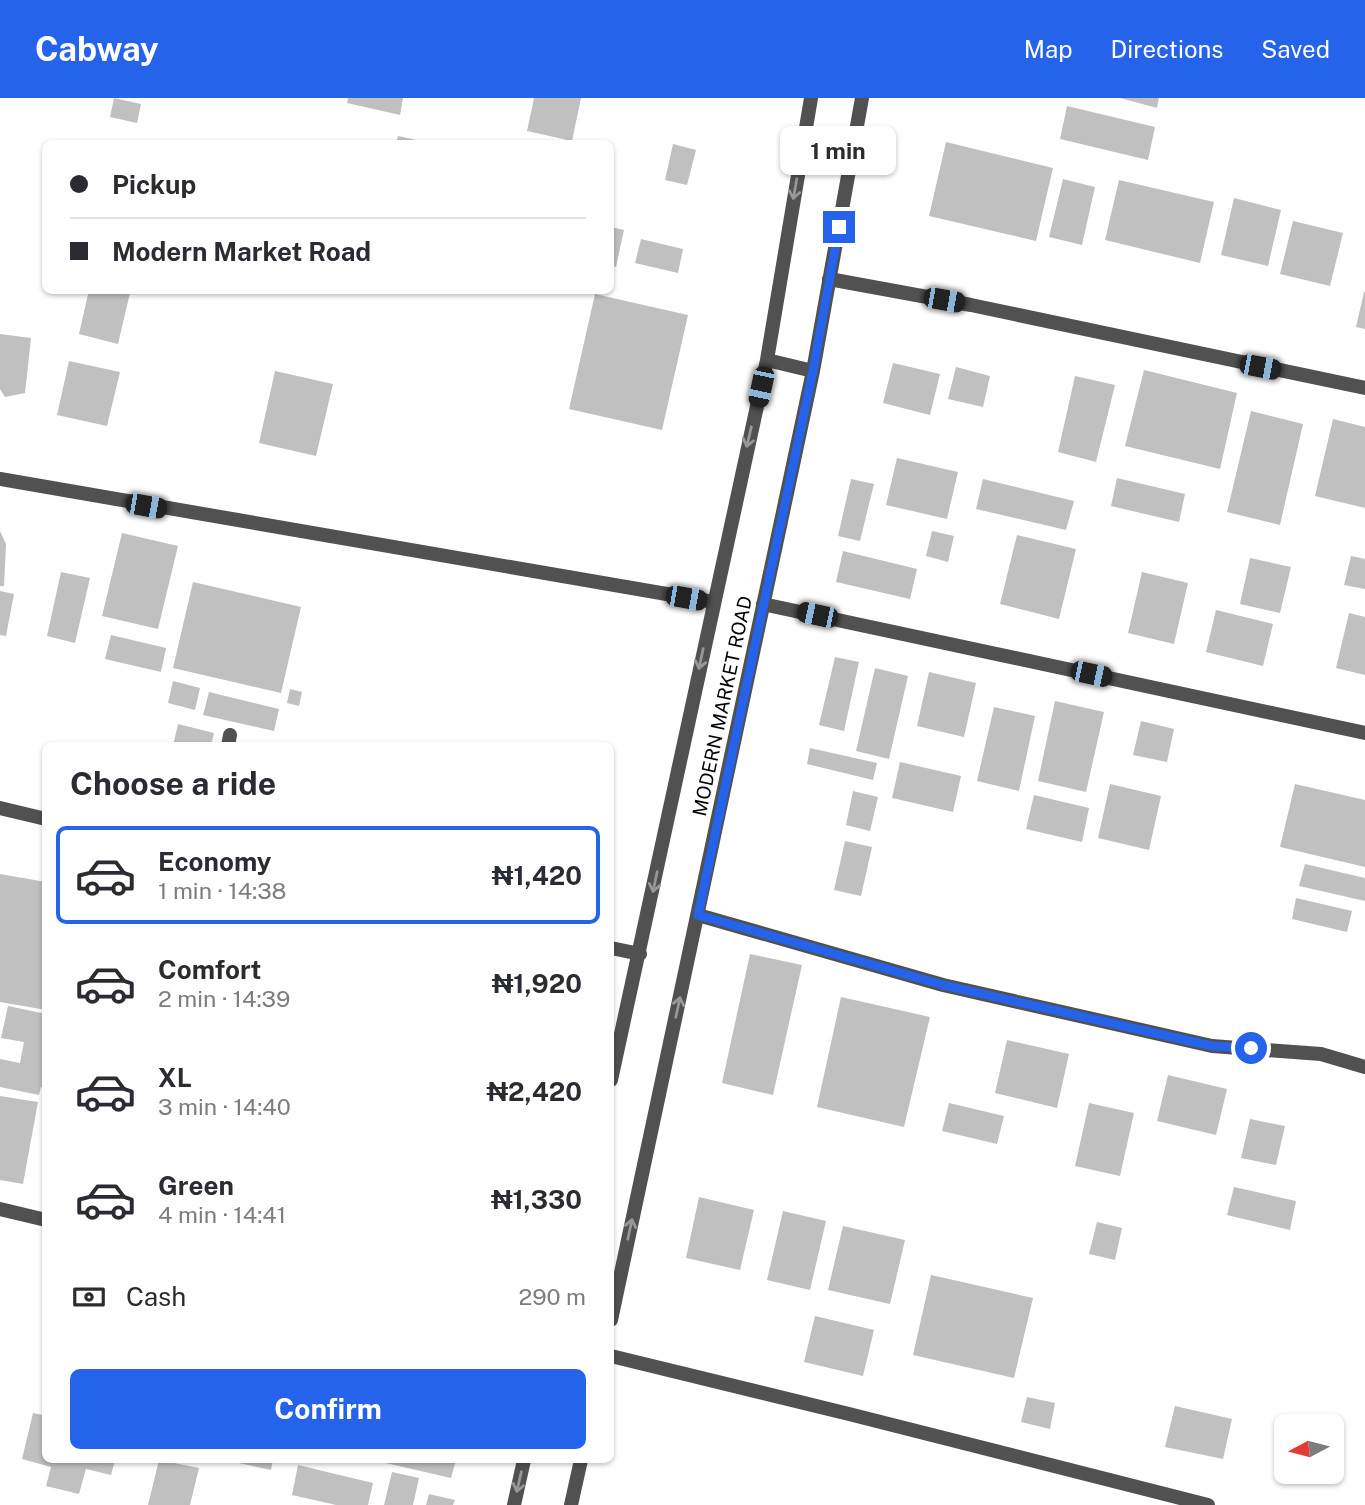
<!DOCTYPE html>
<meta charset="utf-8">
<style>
:root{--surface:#fff;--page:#f7f7f7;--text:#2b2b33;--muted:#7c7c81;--line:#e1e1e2;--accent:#2563eb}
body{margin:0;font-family:"Public Sans",sans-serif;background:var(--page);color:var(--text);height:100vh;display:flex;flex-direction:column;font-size:26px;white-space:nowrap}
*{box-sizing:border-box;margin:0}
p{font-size:23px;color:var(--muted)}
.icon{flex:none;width:38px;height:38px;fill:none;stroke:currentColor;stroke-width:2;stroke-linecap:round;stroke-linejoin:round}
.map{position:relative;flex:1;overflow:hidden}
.details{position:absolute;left:42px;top:644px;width:572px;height:721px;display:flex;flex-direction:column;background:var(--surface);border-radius:10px;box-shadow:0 2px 5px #0004}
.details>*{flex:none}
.guide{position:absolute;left:42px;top:42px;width:572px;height:154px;border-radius:10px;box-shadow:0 2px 5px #0004;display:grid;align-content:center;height:154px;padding:0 28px;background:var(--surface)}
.needle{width:46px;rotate:263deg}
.tools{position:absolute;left:1274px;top:1316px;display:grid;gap:14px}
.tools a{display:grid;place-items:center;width:70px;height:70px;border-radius:10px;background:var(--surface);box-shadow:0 2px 5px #0004;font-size:35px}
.end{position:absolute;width:32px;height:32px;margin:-16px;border:9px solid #2563eb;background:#fff;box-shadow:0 0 0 4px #fff}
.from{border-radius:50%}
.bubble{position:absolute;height:49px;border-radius:10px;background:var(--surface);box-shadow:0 2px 5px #0004;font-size:23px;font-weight:700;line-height:49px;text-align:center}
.car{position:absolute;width:21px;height:42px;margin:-21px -10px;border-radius:9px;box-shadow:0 0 5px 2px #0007;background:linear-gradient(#222 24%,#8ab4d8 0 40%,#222 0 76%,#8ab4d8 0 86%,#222 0)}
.guide b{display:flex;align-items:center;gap:24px;height:66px;font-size:26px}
.guide b+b{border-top:2px solid var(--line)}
.guide i{width:18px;height:18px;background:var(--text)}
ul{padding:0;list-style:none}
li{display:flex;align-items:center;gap:21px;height:98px;margin:0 14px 10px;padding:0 14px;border:4px solid transparent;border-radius:10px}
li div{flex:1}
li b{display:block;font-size:26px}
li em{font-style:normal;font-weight:700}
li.selected{border-color:var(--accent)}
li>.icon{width:63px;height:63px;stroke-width:1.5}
h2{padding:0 28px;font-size:32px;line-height:84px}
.pay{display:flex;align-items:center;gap:18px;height:77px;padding:0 28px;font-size:26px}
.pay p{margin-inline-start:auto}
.button{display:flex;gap:14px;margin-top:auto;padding:14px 28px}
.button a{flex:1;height:80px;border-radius:10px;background:var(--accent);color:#fff;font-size:28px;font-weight:700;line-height:80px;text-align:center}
header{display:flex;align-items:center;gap:42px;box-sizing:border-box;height:98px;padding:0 35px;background:var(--accent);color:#fff}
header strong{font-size:33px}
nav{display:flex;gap:38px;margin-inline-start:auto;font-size:24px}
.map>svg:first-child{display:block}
</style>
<header>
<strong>Cabway</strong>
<nav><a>Map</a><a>Directions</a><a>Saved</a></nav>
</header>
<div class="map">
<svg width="1365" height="1407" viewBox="0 0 1365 1407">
<rect width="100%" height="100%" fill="#fff"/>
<path fill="#c0c0c0" d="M114 0 141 6 137 25 110 19Z
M348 0H403L400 17 347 5Z
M534 0H581L572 43 527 33Z
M1120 0H1159L1157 10Z
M1067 8 1155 29 1148 62 1060 41Z
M398 38 426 44V46H396Z
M946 44 1053 70 1036 143 929 118Z
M673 46 696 52 687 87 665 82Z
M1063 81 1095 89 1082 147 1049 139Z
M1119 82 1214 104 1200 165 1105 142Z
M1234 100 1281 112 1268 168 1221 157Z
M1293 123 1343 135 1330 188 1280 176Z
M611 129 624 132 616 169 611 168Z
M641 141 683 151 678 175 635 165Z
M89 192H118L130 195 118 246 79 236Z
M1364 194H1365V231L1356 229Z
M595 196 688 217 662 332 569 311Z
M0 236 31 240 25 295 5 299 0 291Z
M69 263 120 274 107 328 57 317Z
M893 265 940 276 930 317 883 305Z
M956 269 990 278 983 309 948 301Z
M1144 272 1237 295 1220 371 1125 348Z
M275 273 333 286 316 358 259 345Z
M1075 278 1115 287 1096 364 1058 354Z
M1251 313 1303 326 1280 427 1227 414Z
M1333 321 1365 329V410L1315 398Z
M897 360 958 374 947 421 886 407Z
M1117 380 1185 396 1179 424 1111 408Z
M851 381 874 386 860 443 838 438Z
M983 381 1074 403 1066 432 976 411Z
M0 433 6 446 4 488H0Z
M932 433 954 438 948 464 926 458Z
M122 435 178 448 158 531 102 518Z
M1017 437 1076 451 1059 521 1000 506Z
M843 453 917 471 910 501 836 484Z
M1351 458 1365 461V491L1344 487Z
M1250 460 1291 469 1280 515 1240 506Z
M61 474 90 480 75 545 47 538Z
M1142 474 1188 485 1174 546 1128 535Z
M193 484 301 509 281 595 173 570Z
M0 493 14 496 6 538 0 537Z
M1216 512 1273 526 1263 568 1206 554Z
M1349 515 1365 519V577L1336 570Z
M111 537 166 550 161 574 105 561Z
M835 559 859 564 844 633 819 627Z
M875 570 908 578 889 661 856 653Z
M929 574 976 585 964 639 917 628Z
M173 583 200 590 195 612 168 605Z
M290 591 302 594 299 608 287 605Z
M209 594 279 611 274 633 203 617Z
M1055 603 1104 614 1086 694 1038 683Z
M994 609 1035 618 1019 693 977 683Z
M1141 623 1174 631 1167 664 1133 657Z
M178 626 214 635 211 648H173Z
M810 650 877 665 873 682 807 666Z
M900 664 961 678 953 714 892 700Z
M1110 686 1161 698 1149 752 1098 740Z
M1295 686 1365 702V769L1280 749Z
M853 693 878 699 870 733 846 727Z
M1034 697 1089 710 1082 744 1026 731Z
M845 743 872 749 861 798 834 792Z
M1305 766 1365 780V803L1299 788Z
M0 776 46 784V912L0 904Z
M1296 800 1352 813 1347 834 1292 821Z
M750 856 802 867 773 997 722 985Z
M841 899 930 919 904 1029 817 1009Z
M8 908 46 916V990L41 989 39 997 0 989V961L20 965 24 944 1 940Z
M1007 942 1069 956 1057 1010 995 995Z
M1168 977 1227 991 1216 1037 1157 1023Z
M0 998 38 1004 23 1086 0 1082Z
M949 1005 1004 1018 997 1046 942 1033Z
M1089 1005 1134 1015 1120 1078 1075 1068Z
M1250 1021 1285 1028 1276 1067 1241 1060Z
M1234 1089 1296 1103 1290 1132 1227 1117Z
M699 1099 754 1112 740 1172 686 1160Z
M783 1113 826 1123 810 1192 767 1182Z
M1097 1124 1122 1130 1115 1162 1089 1156Z
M843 1128 905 1142 890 1206 828 1192Z
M931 1177 1033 1200 1014 1280 913 1257Z
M815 1218 874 1232 863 1278 804 1264Z
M1027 1299 1055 1305 1050 1331 1021 1324Z
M1175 1308 1232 1321 1223 1361 1165 1349Z
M44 1311 46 1362H115L111 1377 86 1371 79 1396 46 1388 51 1369 22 1361 33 1315 43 1317Z
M159 1362 199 1370 190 1407H148Z
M230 1363V1362H273L271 1372Z
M377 1363V1362H456L451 1380Z
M298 1367 373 1385 368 1407H336L292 1397Z
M392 1374 419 1380 413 1407H384Z
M429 1396 455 1402 453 1407H426Z"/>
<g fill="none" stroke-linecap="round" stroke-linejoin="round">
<path stroke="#515151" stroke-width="14" d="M829 181 971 207 1365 290
M0 381 713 504
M763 506 1365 635
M228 648 230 637
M0 710 46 721
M698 817 943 887 1212 948 1321 956 1365 969
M611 850 640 856
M0 1111 46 1122
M611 1258 849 1316 1208 1407"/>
<path stroke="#515151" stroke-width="14" d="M767 262 813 273
M611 982 767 262 811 0
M611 1222 813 273 862 0
M514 1407 524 1362
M571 1407 581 1362"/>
</g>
<defs><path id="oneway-shaft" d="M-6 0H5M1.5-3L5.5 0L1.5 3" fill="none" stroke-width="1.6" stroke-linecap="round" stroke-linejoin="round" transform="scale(1.75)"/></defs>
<g stroke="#979797">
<use href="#oneway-shaft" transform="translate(795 91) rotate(100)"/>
<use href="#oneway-shaft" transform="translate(749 339) rotate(103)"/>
<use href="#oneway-shaft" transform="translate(701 561) rotate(102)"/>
<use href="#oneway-shaft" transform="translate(655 784) rotate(102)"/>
<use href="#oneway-shaft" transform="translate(678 909) rotate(-78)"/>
<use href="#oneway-shaft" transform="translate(630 1131) rotate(-78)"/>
<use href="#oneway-shaft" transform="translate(519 1384) rotate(103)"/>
</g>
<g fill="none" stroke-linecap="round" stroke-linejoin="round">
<path stroke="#2563eb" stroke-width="9" d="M839 129 813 273 698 817 943 887 1212 948 1251 950"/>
</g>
<g text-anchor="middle" stroke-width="5" stroke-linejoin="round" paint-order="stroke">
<g font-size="19" fill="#000" stroke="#fff">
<text transform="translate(722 608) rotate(-78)" y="7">MODERN MARKET ROAD</text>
</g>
</g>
</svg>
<div class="tools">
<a><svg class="needle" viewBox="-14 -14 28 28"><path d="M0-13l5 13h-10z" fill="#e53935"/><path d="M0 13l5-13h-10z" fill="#7c7c81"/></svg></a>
</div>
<i class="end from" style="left:1251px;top:950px"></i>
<i class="end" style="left:839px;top:129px"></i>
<div class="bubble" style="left:780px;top:28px;width:116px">1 min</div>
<i class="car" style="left:944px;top:202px;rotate:100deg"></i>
<i class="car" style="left:1260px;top:269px;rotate:101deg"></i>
<i class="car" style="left:761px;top:289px;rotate:192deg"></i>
<i class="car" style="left:146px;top:408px;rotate:100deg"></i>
<i class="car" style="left:686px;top:500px;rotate:100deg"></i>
<i class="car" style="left:817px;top:517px;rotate:282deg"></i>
<i class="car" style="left:1091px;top:576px;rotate:102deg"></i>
<div class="guide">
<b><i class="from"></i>Pickup</b>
<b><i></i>Modern Market Road</b>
</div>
<section class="details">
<h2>Choose a ride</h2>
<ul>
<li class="selected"><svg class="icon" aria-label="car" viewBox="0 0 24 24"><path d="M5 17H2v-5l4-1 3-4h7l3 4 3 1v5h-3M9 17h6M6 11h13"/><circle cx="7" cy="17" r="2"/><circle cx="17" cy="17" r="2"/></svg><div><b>Economy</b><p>1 min · 14:38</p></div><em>₦1,420</em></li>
<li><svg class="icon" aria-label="car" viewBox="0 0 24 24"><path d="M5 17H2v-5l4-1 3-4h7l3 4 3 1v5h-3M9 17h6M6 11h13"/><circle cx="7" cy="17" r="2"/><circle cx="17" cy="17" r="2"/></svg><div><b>Comfort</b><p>2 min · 14:39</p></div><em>₦1,920</em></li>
<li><svg class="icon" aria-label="car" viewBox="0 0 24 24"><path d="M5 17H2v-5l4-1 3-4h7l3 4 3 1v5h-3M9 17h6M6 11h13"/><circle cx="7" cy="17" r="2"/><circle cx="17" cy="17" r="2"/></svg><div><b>XL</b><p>3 min · 14:40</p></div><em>₦2,420</em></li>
<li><svg class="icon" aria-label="car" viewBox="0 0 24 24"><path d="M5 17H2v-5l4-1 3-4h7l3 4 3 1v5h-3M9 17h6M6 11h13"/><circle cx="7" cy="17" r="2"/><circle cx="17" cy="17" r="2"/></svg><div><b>Green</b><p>4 min · 14:41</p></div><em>₦1,330</em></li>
</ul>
<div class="pay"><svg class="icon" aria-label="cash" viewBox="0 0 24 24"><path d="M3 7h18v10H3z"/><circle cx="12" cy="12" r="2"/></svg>Cash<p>290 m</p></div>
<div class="button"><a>Confirm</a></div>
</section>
</div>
